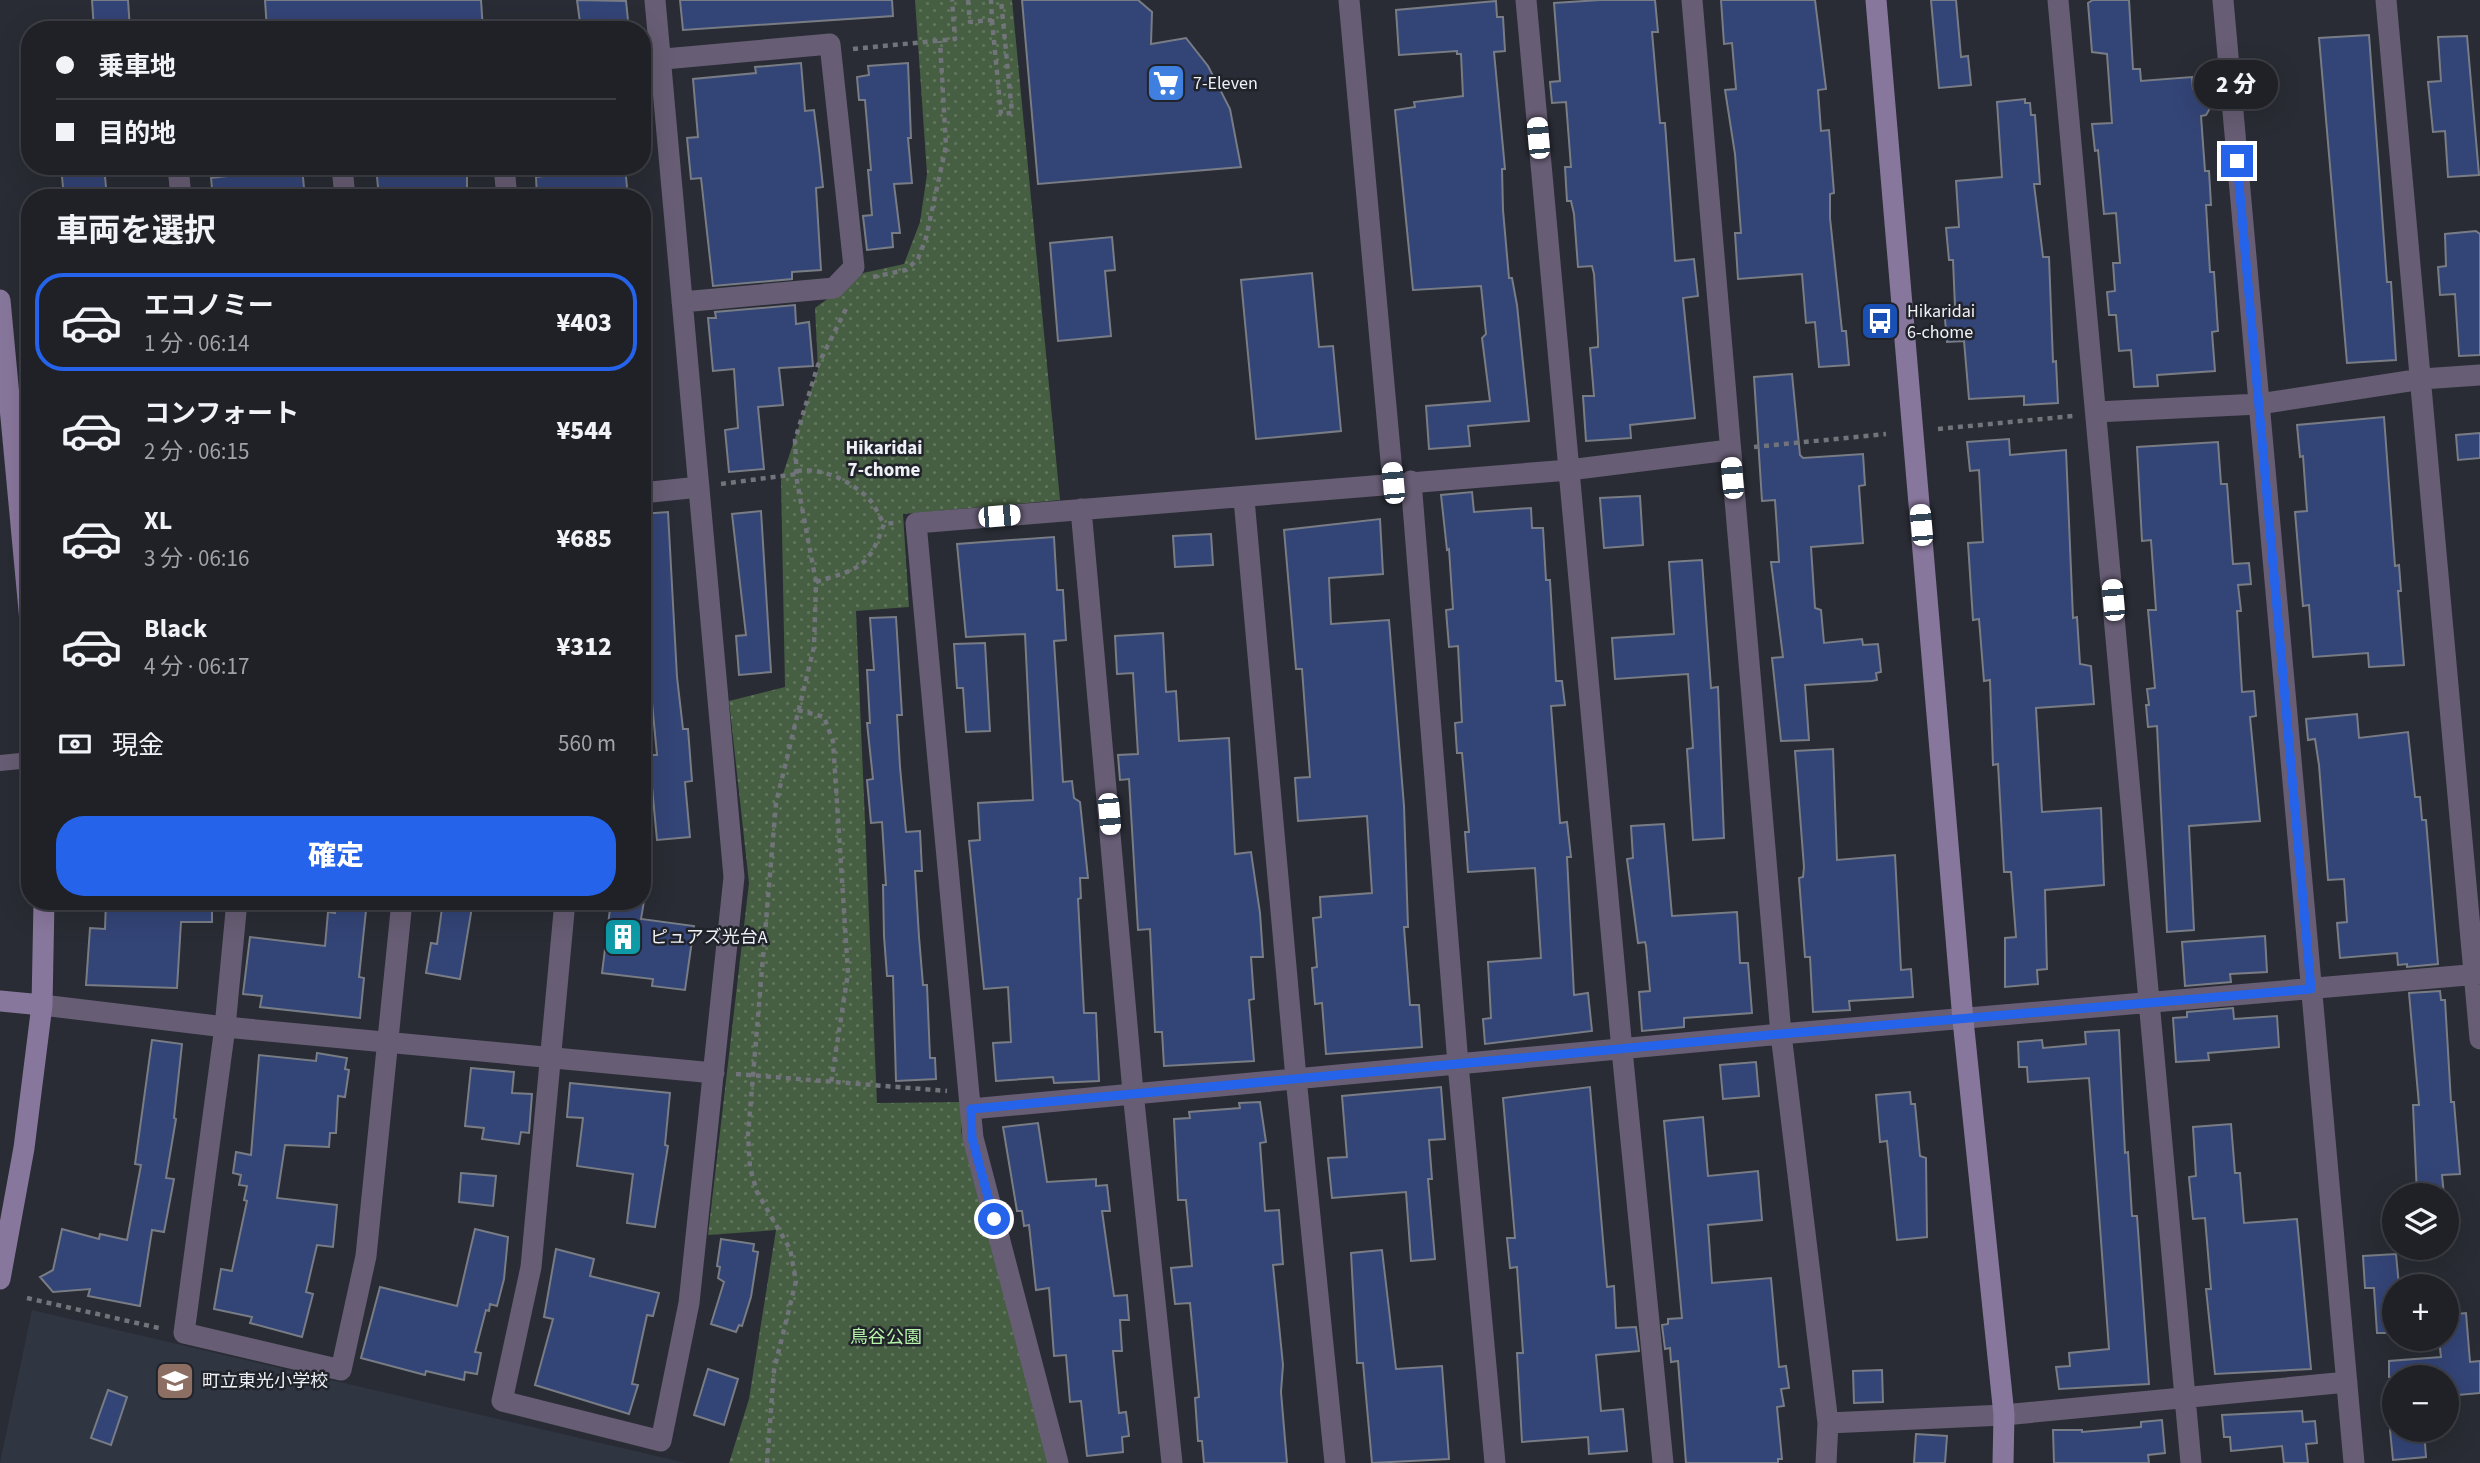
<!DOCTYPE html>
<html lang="ja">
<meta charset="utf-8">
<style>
:root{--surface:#1f2127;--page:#2c2e33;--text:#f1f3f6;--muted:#a1a3a7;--line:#3c3e44;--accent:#2563eb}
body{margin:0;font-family:"Source Sans 3","Noto Sans JP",sans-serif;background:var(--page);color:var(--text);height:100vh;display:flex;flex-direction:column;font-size:26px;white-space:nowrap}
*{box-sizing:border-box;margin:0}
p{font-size:23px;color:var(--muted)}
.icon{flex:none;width:38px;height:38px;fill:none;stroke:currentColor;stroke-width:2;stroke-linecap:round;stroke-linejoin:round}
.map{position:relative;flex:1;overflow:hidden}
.sheet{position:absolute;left:21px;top:189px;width:630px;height:721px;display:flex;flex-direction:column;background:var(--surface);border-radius:28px;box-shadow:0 7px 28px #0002,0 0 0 2px var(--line)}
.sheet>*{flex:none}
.hud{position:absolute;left:21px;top:21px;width:630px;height:154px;border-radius:28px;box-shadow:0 7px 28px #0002,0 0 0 2px var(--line);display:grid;align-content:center;height:154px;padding:0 35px;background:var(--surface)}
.buttons{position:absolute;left:2382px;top:1183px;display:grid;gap:14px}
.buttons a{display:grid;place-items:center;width:77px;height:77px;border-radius:50%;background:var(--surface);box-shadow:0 7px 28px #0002,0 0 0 2px var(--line);font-size:35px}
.end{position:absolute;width:32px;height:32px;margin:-16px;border:9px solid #2563eb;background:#fff;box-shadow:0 0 0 4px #fff}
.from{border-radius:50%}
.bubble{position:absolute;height:49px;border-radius:24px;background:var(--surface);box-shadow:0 7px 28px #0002,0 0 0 2px var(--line);font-size:23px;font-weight:800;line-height:49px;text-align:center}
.car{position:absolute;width:21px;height:42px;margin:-21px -10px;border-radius:9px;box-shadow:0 0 5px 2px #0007;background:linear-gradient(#fff 24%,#345 0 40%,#fff 0 76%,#345 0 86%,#fff 0)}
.hud b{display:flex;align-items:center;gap:24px;height:66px;font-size:26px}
.hud b+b{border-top:2px solid var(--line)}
.hud i{width:18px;height:18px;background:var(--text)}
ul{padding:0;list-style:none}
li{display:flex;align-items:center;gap:21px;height:98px;margin:0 14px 10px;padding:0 21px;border:4px solid transparent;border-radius:28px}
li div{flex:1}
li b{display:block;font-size:26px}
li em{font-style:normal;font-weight:800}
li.selected{border-color:var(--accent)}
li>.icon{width:63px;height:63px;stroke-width:1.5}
h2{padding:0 35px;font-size:32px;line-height:84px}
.pay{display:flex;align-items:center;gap:18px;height:77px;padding:0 35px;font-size:26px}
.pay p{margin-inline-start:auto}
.button{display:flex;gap:14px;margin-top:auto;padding:14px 35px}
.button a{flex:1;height:80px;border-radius:28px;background:var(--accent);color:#fff;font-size:28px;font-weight:800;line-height:80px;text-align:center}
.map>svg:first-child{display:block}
</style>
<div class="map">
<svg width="2480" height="1463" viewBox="0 0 2480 1463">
<defs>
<pattern id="park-dots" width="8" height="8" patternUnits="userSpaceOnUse" patternTransform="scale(1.75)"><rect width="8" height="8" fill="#465e41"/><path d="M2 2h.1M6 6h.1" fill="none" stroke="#61765d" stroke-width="1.8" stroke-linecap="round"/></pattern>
</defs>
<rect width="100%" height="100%" fill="#292c34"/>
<path fill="#303542" d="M32 1310 686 1463H0Z"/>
<path fill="url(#park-dots)" d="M915 0H1012L1060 500 903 514 909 607 856 611 877 1103 961 1102V1131L1049 1463H729L749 1399 776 1230 708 1235 749 883 729 701 785 687 781 480 818 369 815 308 863 273 904 264 920 222 927 174Z"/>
<path fill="#334476" stroke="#787c85" stroke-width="2" d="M92 0H128L130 30H94Z
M265 0H481L483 30H267Z
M577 0 626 1 629 30H581Z
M680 0H892L893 16 683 30Z
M1022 0H1138L1152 12 1151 44 1186 38 1208 66 1230 109 1241 167 1038 184Z
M1600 0H1655L1658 32H1652L1660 123H1665L1675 261 1694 259 1698 296 1683 298 1695 418 1630 425 1631 438 1586 441 1583 396H1594L1590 348 1598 347V338L1594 274 1592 266 1578 267 1574 214 1571 201H1567L1565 167H1571L1566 102 1552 103 1550 82 1560 81 1554 3Z
M1721 0H1815L1826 89 1818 90 1821 131 1829 130 1834 193 1830 194V218L1842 331H1846L1849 365 1819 367 1815 322 1806 323 1802 274 1738 279 1735 233H1741L1735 154 1725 90 1736 89 1732 43 1724 44Z
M1931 0H1956L1961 57 1968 56 1971 85 1939 88Z
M2093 0H2129L2133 69H2140L2141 81 2192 77 2193 89 2207 87 2209 110 2206 115 2201 116 2205 171H2209L2211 205H2206L2210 272H2214L2218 331 2212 332 2215 371 2157 375 2158 386 2134 387 2131 350 2119 351 2116 315H2109L2107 292 2115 291 2113 263H2120L2116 213 2104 214 2098 150 2095 151 2092 124 2112 123 2107 54 2092 52 2088 3Z
M1496 1 1497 17H1503L1505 51 1494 52 1505 169H1502L1503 210 1509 278H1512L1517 305 1529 421 1468 426 1470 446 1429 449 1426 406 1490 401 1482 338 1486 334 1481 286 1413 290 1395 110 1415 107 1414 102 1463 96 1461 54H1457V51L1399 55 1396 10Z
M2369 35 2387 282H2391L2396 360 2347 363 2319 38Z
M2467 36 2479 175 2448 177 2445 131 2433 132 2428 82 2441 81 2438 37Z
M801 63 805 111 814 110 819 149 823 187 816 188 821 270 792 272V279L713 286 701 178 691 179 687 138 698 137 693 79 756 73 755 67Z
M908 63 911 138H908L912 183 894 184 900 233H892L893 247 867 250 863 216 872 215 868 170H871L865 100H859L857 77 869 75 868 66Z
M2025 99V103H2030L2031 115H2035L2040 184H2034L2043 257H2049L2053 362 2056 361 2058 403 2024 405V396L1969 399 1964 341 1947 342 1944 308 1955 307 1953 260H1949L1946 228 1959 227 1956 181 2002 177 1997 102Z
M61 166H104L107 198H64Z
M376 166H467V198H379Z
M543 166H625L628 198H606L605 192 537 198 536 177 544 176Z
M302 167 305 198H213L211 178Z
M2476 231 2480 234V355L2459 356 2455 294 2440 295 2438 267 2446 266 2445 234Z
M1112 237 1115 270 1105 271 1111 336 1058 341 1050 243Z
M1312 273 1319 347 1333 346 1341 431 1256 439 1241 280Z
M795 305 796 324 809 322 813 366 779 368 783 405 758 407 764 469 729 472 725 430 738 428 734 369 713 371 708 318H716L715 312Z
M1792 374 1800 455 1803 458 1863 454 1865 485 1859 486 1863 543 1811 547 1815 608 1821 610 1824 643 1862 639 1863 645 1878 644 1881 672 1876 673 1877 680 1872 681 1805 685 1809 740 1781 741 1772 658 1783 657 1771 562H1779L1777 529 1775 500 1762 501 1754 377Z
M2384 417 2395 566 2399 565 2401 591H2398L2404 665 2369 667 2368 653 2313 657 2309 605 2303 606 2295 512 2307 511 2303 456 2300 457 2297 425Z
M2480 433V458L2458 460 2456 435Z
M2009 439 2010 455 2066 450 2073 618 2077 617 2080 664 2091 666 2094 704 2036 708 2042 812 2101 808 2104 885 2045 890 2047 969 2037 970 2038 984 2005 987V938L2016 937 2011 872H2004L1998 764 1993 765 1990 680 1984 681 1979 619 1973 620 1968 543 1983 542 1979 470 1970 471 1967 442Z
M2218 442 2221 484H2227L2233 564 2249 563 2251 584 2238 585 2241 611H2237L2242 692 2254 691 2256 716 2250 717 2260 821 2189 826 2194 930 2167 932 2157 726 2148 727 2146 705H2149L2147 689 2155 688 2148 610H2156L2151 540 2142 541 2137 447Z
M1472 492 1474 512 1531 508 1532 528H1543L1546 580H1550L1556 681H1562L1565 705 1551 706 1560 823 1567 822 1571 857H1567L1574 995 1588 993 1592 1031 1485 1044 1483 1019 1491 1018 1488 962 1541 958 1535 868 1468 872 1465 832H1469L1462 753H1457L1455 723 1462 722 1458 646 1449 647 1446 610 1453 609 1449 549 1447 550 1441 495Z
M1640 496 1643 545 1604 548 1600 498Z
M761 511 771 672 739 675 736 636 746 635 732 514Z
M668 512 677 677 683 729H688L692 781 685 782 690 837 657 840 649 755H657L649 671H642V514Z
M1380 519 1383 574 1329 578 1331 624 1389 620 1404 806 1408 927H1404L1410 1005H1419L1422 1047 1326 1054 1322 1003 1315 1004 1312 968 1317 967 1313 918 1321 917 1320 897 1372 893 1367 816 1298 821 1295 778 1310 777 1302 669H1296L1284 530Z
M1211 534 1213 565 1175 567 1173 536Z
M1054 537 1057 590H1063L1066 640 1054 641 1063 782 1072 781 1074 798 1080 802 1088 878H1080L1081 898 1078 899 1084 1013H1096L1099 1081 1054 1083 1053 1077 996 1081 993 1043 1011 1042 1008 987 984 989 969 841 980 840 978 803 1033 800 1025 634 966 637 957 544Z
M1702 560 1711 688 1718 687 1724 838 1693 840 1687 749 1693 748 1688 674 1615 679 1612 638 1674 634 1669 562Z
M896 617 902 715H897L900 767 906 832 920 831 922 871H915L919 937 923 985H927L930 1058H935L936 1079 896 1081 893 976H887L884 936 883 885H886L882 822 871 823 867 780 873 779 867 723H870L867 670H874L870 618Z
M1163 633 1166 692 1176 691 1179 741 1229 738 1235 854 1251 852 1260 913 1263 957H1251L1254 999 1249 1000 1254 1061 1164 1066 1162 1032H1155L1150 929 1138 930 1129 779 1120 780 1118 755 1138 754 1133 673 1117 674 1115 636Z
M985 643 990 731 966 732 963 688H957L954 644Z
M2357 714 2359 738 2408 732 2415 797H2420L2422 820H2426L2438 964 2407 967V964L2398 965 2397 953 2340 958 2337 923 2347 922 2344 879 2328 880 2319 765 2315 739 2308 740 2306 719Z
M1833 749 1837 860 1895 855 1901 970 1911 969 1913 997 1849 1001 1850 1010 1813 1012 1810 957H1805L1799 878 1803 877 1804 867 1795 751Z
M1664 824 1672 916 1737 912 1740 963H1748L1752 1013 1684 1018V1027L1642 1031 1639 992 1650 991 1646 946 1645 942 1638 943 1627 859 1633 858 1631 826Z
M106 901H212V922H181L177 988 86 985 90 928 105 929Z
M336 901H367L359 977 364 978 360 1018 260 1007 262 996 243 994 250 937 325 946 328 912 335 913Z
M443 901H473L460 979 426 973 431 943 437 944Z
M611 901H644L641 919 694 926 685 990 652 986 653 979 602 973Z
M2265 936 2267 972 2230 974 2231 982 2185 986 2182 942Z
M2440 991 2441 1000H2445L2451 1102H2454L2460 1174 2442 1175 2444 1195H2417L2413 1105H2419L2409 993Z
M2233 1008 2234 1019 2277 1016 2279 1047 2208 1053 2209 1060 2176 1062 2173 1018 2187 1017V1012Z
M2119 1030 2125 1153 2128 1152 2132 1216H2137L2149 1384 2059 1389 2056 1367 2070 1366 2069 1353 2109 1349 2089 1078 2028 1082 2027 1067H2019L2018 1042 2042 1040 2043 1048 2086 1044 2085 1032Z
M152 1040 182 1044 174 1118 176 1119 166 1178 174 1179 164 1232 152 1230 140 1306 88 1296 90 1289 53 1292 40 1277 53 1270 62 1229 99 1239 100 1234 127 1240 141 1165 135 1164Z
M317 1053 347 1058 345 1069 349 1070 345 1097 338 1096 336 1133H330L329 1147 285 1145 277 1198 337 1205 333 1247 317 1245 306 1292 313 1294 302 1337 250 1323 252 1317 214 1309 221 1269 232 1271 247 1201 244 1200 247 1186 239 1185 241 1175 233 1173 236 1152 251 1155 259 1055 316 1061Z
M1756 1062 1759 1096 1723 1099 1720 1065Z
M471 1068 514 1072 512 1093 532 1094 529 1133 521 1132 519 1144 482 1139 484 1128 465 1126Z
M570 1083 670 1093 665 1145 668 1146 655 1227 627 1223 633 1174 577 1166 583 1118 567 1117Z
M1441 1087 1445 1139 1429 1140 1432 1179H1428L1435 1259 1411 1261 1406 1192 1332 1198 1328 1158 1347 1157 1342 1096Z
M1590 1087 1607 1287 1614 1286 1616 1328 1636 1327 1639 1351 1596 1355 1601 1411 1623 1409 1627 1451 1589 1454 1588 1437 1522 1442 1517 1353H1523L1517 1267 1510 1268 1507 1238H1515L1503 1098Z
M1910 1092 1911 1104H1915L1920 1156 1926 1158 1927 1237 1897 1240 1887 1141 1880 1142 1876 1095Z
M1260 1102 1266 1142 1260 1143 1265 1211 1279 1210 1283 1264 1273 1265 1283 1365 1281 1392 1287 1463H1204L1202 1441H1198L1195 1398 1199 1397 1190 1303 1175 1304 1171 1268 1192 1266 1186 1200H1178L1174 1119 1190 1118 1189 1112 1240 1108 1239 1103Z
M1703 1117 1708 1176 1758 1171 1762 1220 1708 1225 1712 1283 1771 1278 1779 1367 1786 1366 1789 1388 1781 1389 1784 1406 1777 1407 1782 1459H1778V1463H1686L1678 1361 1671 1362 1670 1348 1665 1349 1662 1325 1668 1324V1319L1682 1318 1664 1121Z
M1038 1123 1047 1182 1096 1179V1186L1107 1185 1110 1211H1102L1114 1296 1127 1295 1129 1320H1120L1122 1351H1113L1119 1413 1126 1412 1129 1436 1122 1437 1123 1452 1087 1456 1081 1401 1070 1402 1066 1355 1054 1356 1049 1288 1036 1290 1029 1225 1024 1226 1022 1211H1017L1003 1127Z
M2231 1124 2235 1173H2240L2244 1223 2297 1219 2311 1369 2215 1374 2206 1289H2211L2205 1218 2193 1219 2189 1177 2196 1176 2193 1127Z
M461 1173 496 1176 493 1206 459 1202Z
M475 1229 508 1237 504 1279 497 1306 490 1304 489 1311 486 1310 475 1352 481 1353 477 1374 465 1372 464 1380 426 1371 425 1375 361 1358 380 1287 457 1306Z
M721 1239 754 1244 753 1251 758 1252 751 1297 742 1326 739 1325 736 1332 711 1324 724 1282 718 1278 720 1267 717 1266Z
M556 1249 594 1259 590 1276 659 1293 653 1316 647 1315 632 1384 638 1385 629 1414 535 1385 553 1319 544 1317Z
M1382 1250 1396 1369 1442 1366 1449 1459 1372 1463 1363 1363H1357L1351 1253Z
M2396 1254 2399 1286H2394V1333H2377L2374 1288H2365L2363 1256Z
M2466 1313 2470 1362 2480 1361V1393L2447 1396 2446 1377H2389V1361L2441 1357 2439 1339H2446V1315Z
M708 1369 738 1379 724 1425 694 1415Z
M1882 1370 1883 1402 1854 1403 1853 1371Z
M108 1390 127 1397 111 1445 91 1438Z
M2302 1411 2303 1422 2315 1421 2317 1443 2306 1444 2308 1463H2284L2282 1446 2231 1451 2230 1437H2224L2222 1415Z
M2162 1420 2165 1453 2148 1455 2149 1463H2054L2053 1430H2082V1432L2141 1427V1422Z
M2390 1430H2424L2426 1457 2393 1460Z
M1916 1434 1947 1436 1945 1463H1914Z"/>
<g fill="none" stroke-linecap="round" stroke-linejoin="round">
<path stroke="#71747a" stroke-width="4.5" stroke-dasharray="5 5" stroke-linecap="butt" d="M968 0 970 22 992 20 991 0
M992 20 1001 114 1012 113 1001 0
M853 49 955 39 952 0
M873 277 906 270 918 259 926 238 946 146 940 41
M1938 429 2073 416
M1754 447 1886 434
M797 471C821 467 852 481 869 499 875 505 879 516 884 524
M721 484 797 474
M816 582C860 568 868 569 884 524L894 523
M798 710 824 717 833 741 848 973 831 1083
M736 1074 947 1091
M27 1298 163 1329
M767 1463 774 1370 796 1281 790 1249 757 1192 750 1168 748 1135 776 803 814 647 816 582 797 481 795 440 818 365 846 309"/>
<path stroke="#675d74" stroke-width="16" d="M0 763 30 760"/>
<path stroke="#675d74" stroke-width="21" d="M1349 0 1393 483
M1526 0 1622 1050 1663 1463
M1692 0 1781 1034 1828 1423 1826 1463
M2058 0 2191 1463
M2223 0 2354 1463
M2386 0 2480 1039
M642 61 830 44 854 267 834 288 682 302
M178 166 181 198
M342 166 345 198
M504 166 507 198
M2096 412 2259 404 2422 379 2480 375
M1411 481 1458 1064 1495 1463
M642 493 699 487
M1244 499 1296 1078 1335 1463
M1081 509 1133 1092 1172 1463
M237 901 225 1027 184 1333 341 1370 366 1256 402 901
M565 901 531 1267 502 1401 661 1441 689 1303 734 877 655 0
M42 1005 225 1027 714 1073
M971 1109 1781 1034 2480 974
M1828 1423 2004 1415 2347 1382
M1058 1463 973 1138 916 523 1569 470 1729 450"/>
<path stroke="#88779c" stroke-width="21" d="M1876 0 1963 1020 2004 1415 2003 1463
M0 300 30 621
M0 1001 42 1005
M0 1279 24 1148 42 1005 44 901"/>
</g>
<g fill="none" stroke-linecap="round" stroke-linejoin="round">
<path stroke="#2563eb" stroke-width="9" d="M994 1219 972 1138 971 1109 1781 1034 2311 989 2237 161"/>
</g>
<defs>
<g id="supermarket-square" transform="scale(2.0125)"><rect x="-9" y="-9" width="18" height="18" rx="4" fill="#3f7fe0" stroke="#20232a"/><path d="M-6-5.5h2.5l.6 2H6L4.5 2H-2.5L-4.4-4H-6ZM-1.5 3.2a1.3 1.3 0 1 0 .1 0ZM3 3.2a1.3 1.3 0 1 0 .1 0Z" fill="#fff"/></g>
<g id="bus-square" transform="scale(2.0125)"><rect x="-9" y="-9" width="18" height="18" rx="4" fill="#1a4fb4" stroke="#20232a"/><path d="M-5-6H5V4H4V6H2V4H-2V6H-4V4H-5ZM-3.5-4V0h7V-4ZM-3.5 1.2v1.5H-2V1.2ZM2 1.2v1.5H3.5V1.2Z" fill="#fff"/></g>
<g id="building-square" transform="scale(2.0125)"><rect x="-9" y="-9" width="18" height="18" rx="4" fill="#0f9aa8" stroke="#20232a"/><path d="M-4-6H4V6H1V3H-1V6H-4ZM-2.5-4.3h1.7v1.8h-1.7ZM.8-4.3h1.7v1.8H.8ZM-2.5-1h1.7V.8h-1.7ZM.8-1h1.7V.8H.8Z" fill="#fff"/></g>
<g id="school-square" transform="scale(2.0125)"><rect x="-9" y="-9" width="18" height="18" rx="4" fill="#8d6e63" stroke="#20232a"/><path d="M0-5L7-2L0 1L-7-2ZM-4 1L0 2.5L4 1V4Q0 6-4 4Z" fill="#fff"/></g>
</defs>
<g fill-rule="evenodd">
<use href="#supermarket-square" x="1166" y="83"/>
<use href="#bus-square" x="1880" y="321"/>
<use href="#building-square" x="623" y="937"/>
<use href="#school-square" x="175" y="1381"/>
</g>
<g text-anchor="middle" stroke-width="5" stroke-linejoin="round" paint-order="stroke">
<g font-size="18" fill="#eff1f6" stroke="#20232a" text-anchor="start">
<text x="1193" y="89">7-Eleven</text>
<text x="1907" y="317">Hikaridai<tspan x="1907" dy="21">6-chome</tspan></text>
<text x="650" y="943">ピュアズ光台A</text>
<text x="202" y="1387">町立東光小学校</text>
</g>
<g font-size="18" fill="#b7f5ab" stroke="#20232a">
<text x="886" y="1343">鳥谷公園</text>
</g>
<g font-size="19" font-weight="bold" fill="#eff1f6" stroke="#20232a">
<text x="884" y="454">Hikaridai<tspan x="884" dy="22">7-chome</tspan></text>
</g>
</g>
</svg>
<div class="buttons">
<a><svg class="icon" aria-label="layers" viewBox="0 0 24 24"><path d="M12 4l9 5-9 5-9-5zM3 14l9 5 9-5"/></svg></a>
<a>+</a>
<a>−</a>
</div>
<i class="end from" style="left:994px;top:1219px"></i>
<i class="end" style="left:2237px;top:161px"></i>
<div class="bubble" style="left:2194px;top:60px;width:84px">2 分</div>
<i class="car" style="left:1538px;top:138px;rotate:355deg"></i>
<i class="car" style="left:1732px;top:478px;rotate:355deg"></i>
<i class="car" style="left:1393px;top:483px;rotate:355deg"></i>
<i class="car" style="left:999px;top:516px;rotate:85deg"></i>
<i class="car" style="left:1921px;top:525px;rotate:355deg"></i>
<i class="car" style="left:2113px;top:600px;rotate:355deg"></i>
<i class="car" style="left:1109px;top:814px;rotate:175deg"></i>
<div class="hud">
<b><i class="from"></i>乗車地</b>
<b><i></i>目的地</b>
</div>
<section class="sheet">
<h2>車両を選択</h2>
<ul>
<li class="selected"><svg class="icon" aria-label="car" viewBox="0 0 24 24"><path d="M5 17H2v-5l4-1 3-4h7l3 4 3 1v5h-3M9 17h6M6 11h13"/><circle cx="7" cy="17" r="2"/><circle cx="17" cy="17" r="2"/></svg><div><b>エコノミー</b><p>1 分 · 06:14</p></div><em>¥403</em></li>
<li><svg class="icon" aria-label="car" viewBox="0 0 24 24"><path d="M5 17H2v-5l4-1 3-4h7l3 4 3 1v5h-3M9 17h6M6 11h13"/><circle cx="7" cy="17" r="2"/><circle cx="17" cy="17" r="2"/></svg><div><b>コンフォート</b><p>2 分 · 06:15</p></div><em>¥544</em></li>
<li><svg class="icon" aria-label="car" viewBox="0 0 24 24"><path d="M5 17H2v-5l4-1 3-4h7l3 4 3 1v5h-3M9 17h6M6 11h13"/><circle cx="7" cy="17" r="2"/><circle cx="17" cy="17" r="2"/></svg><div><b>XL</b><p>3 分 · 06:16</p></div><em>¥685</em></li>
<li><svg class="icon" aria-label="car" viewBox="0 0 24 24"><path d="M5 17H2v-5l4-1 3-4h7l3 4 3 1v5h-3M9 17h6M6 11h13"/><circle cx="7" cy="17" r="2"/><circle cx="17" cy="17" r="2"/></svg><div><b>Black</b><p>4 分 · 06:17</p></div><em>¥312</em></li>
</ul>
<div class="pay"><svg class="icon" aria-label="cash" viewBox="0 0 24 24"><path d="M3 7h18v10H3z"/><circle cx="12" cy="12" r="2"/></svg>現金<p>560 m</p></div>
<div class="button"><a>確定</a></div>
</section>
</div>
